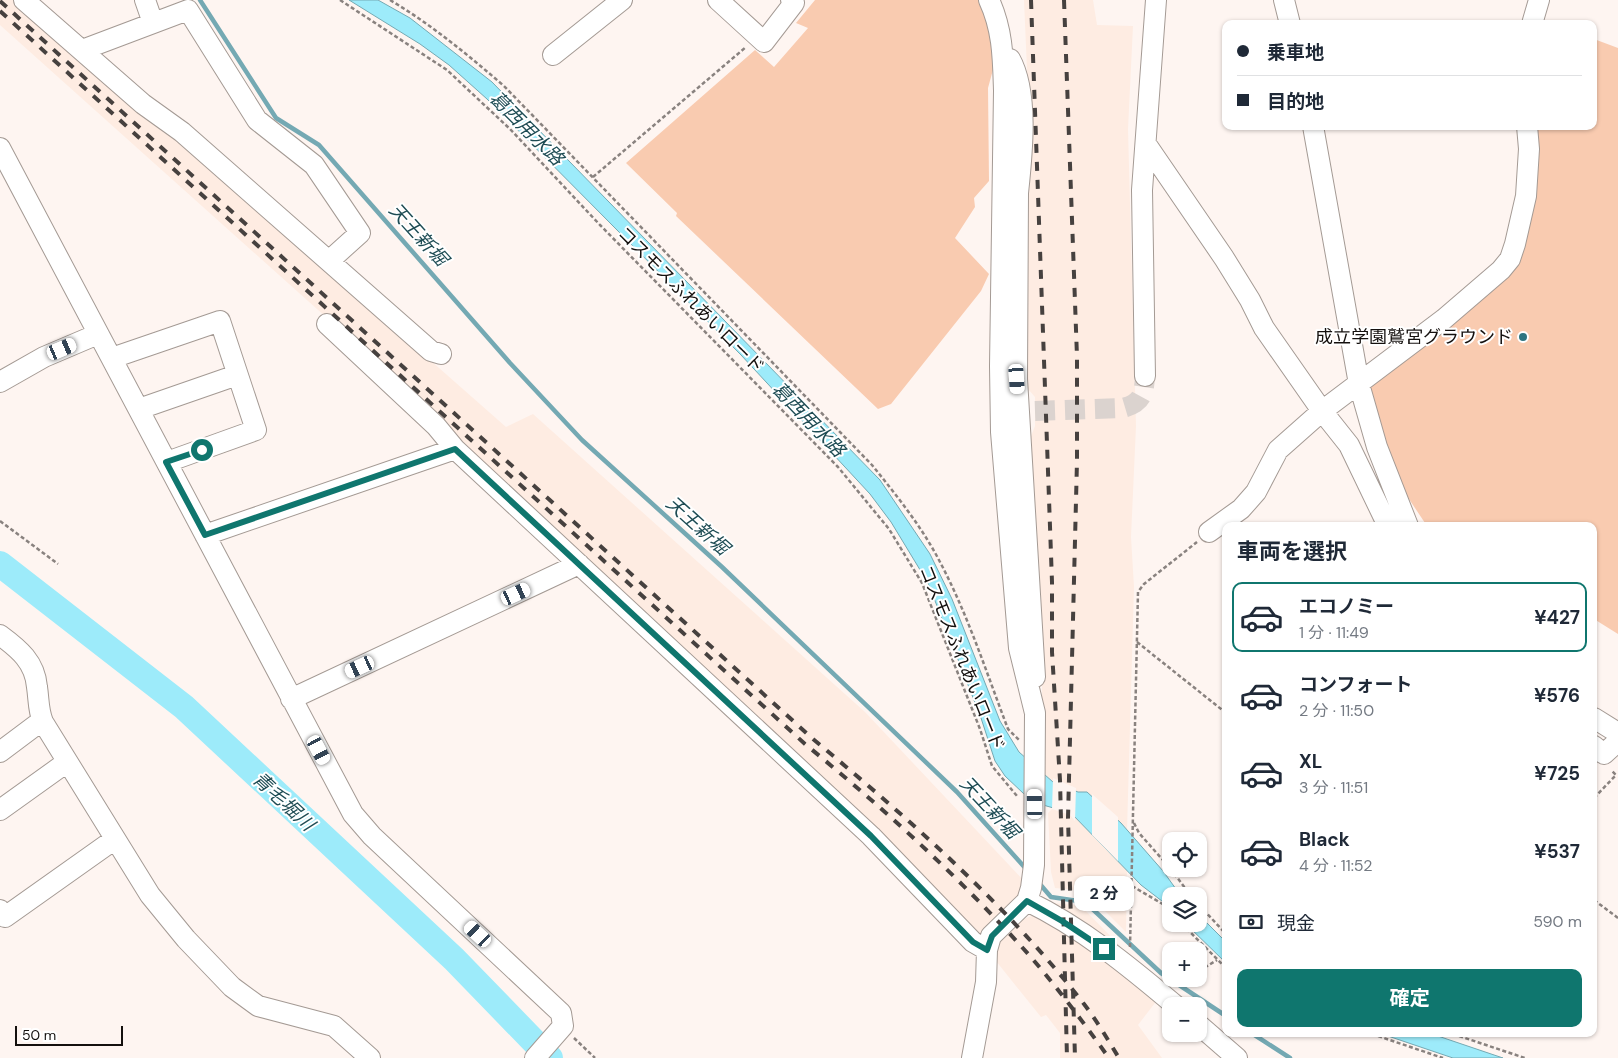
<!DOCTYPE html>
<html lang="ja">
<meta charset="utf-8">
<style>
:root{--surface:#fff;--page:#f6f6f7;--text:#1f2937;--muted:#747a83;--line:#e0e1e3;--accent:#0f766e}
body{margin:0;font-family:"DM Sans","Noto Sans JP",sans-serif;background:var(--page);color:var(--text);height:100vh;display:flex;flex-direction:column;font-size:19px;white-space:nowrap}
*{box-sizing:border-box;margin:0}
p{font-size:16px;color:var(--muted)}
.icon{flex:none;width:28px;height:28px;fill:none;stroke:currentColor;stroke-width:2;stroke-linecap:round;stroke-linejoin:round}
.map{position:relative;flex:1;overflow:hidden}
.sheet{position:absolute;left:1222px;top:522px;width:375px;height:515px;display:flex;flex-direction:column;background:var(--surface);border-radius:10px;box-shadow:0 1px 4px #0004}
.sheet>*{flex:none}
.top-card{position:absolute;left:1222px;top:20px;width:375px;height:110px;border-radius:10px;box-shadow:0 1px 4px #0004;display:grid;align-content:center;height:110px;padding:0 15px;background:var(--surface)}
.fabs{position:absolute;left:1162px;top:832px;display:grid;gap:10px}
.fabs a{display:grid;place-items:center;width:45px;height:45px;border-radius:10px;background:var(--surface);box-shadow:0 1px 4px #0004;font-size:25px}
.scale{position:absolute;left:15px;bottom:12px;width:108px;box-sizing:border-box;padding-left:5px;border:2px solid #14100e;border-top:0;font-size:14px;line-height:18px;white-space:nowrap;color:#14100e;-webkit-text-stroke:4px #fff;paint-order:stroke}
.end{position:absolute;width:22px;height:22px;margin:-11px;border:6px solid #0f766e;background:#fff;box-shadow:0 0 0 2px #fff}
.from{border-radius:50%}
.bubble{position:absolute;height:35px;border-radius:10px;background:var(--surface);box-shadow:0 1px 4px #0004;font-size:16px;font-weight:700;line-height:35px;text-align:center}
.car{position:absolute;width:15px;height:30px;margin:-15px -8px;border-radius:6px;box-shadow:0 0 4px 1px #0007;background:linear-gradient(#fff 24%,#345 0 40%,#fff 0 76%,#345 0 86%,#fff 0)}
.top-card b{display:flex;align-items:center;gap:18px;height:48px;font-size:19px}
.top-card b+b{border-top:1px solid var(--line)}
.top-card i{width:12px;height:12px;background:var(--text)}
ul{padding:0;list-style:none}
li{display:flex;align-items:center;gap:15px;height:70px;margin:0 10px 8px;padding:0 5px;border:2px solid transparent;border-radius:10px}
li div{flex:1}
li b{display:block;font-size:19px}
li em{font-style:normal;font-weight:700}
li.on{border-color:var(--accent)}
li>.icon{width:45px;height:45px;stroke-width:1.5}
h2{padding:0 15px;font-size:22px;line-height:60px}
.pay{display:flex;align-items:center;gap:12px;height:55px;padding:0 15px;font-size:19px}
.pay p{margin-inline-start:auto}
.primary-button{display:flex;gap:10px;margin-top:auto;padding:10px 15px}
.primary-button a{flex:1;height:58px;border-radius:10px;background:var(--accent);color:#fff;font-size:20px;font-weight:700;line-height:58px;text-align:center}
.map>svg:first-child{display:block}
</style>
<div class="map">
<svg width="1618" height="1058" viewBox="0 0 1618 1058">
<rect width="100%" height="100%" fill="#fef5f1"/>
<path fill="#feece2" d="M0 0H14L146 116 177 137 506 427 533 414 865 712 1025 882 1014 906 985 936H974L327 318 0 25Z
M1024 0H1093L1097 25 1133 26 1128 129 1136 426 1131 537 1134 587 1127 831 1087 792H1078L1053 782 1042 771V648L1028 444 1035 426V397L1028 389 1026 381 1028 93Z
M1054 807 1071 813 1127 870 1126 932 1092 898 1077 890 1055 888 1051 872 1048 813Z
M1052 903 1076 905 1083 908 1122 948 1124 957Z
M1034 915 1045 917 1158 999 1138 1025 1162 1058H1060V1033L1046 1015 1041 1017 996 961 999 939 1016 922Z"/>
<path fill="#f9cbb0" d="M815 0H980L992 28 994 66 988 88 989 181 974 198 975 207 955 238 989 274 981 291 891 404 878 409 676 216 677 213 626 163 755 50 774 67 808 28 796 23Z
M1594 39 1618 48V634L1594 619V526H1427L1395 478 1367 393 1370 383 1513 266 1532 126H1594Z"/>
<path fill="#9debfa" stroke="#74a9b3" d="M349 0H378L410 18 492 82 880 480 930 554 952 599 1000 721 1019 752 1053 782 1078 792H1087L1121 823 1163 871 1181 896H1171V908L1141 885 1071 813 1043 805 1024 794 1005 776 995 761 981 718 928 583 891 522 870 494 741 355 487 99 449 65 420 44Z
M1199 915 1226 942V963L1186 924H1199Z
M1382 1034H1432L1503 1058H1453Z"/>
<path fill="#fef5f1" d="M1053 778 1076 788 1075 821 1070 815 1052 809Z
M1092 794 1118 817V861L1092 835Z"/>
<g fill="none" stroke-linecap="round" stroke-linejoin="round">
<path stroke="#74a9b3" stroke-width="4.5" d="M200 0 276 118 319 145 510 363 582 440 722 567 957 792 1027 870
M1039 883 1051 897 1085 902 1161 973 1226 1016
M1253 1034 1290 1058"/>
<path stroke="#9debfa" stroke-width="26" d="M0 564 184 707 454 959 550 1058"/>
<path stroke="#dbd3cf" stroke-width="20" stroke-dasharray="20 10" stroke-linecap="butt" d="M1035 411 1123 408C1142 403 1144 394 1145 376"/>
<g stroke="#a49a94" stroke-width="22">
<path id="minor" d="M24 0 143 104 182 132 431 351 441 354
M145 0 153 23
M718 0 764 42 794 3 791 0
M1284 0 1290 24
M1532 24 1539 0
M82 50 188 10 257 120 314 165 360 233 329 261
M553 55 622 0
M1010 59C1029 93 1022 155 1018 193L1017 379 1035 677
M1313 126 1359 384 1377 447 1408 526
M1146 144 1224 258 1250 300 1264 328 1322 411 1349 445 1388 526
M0 148 353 814 372 836 561 1013 563 1026 535 1058
M327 324 436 426 455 449
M112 358 220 321 256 430 167 462
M1145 376 1142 190 1156 0
M0 382 44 357 98 334
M139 409 237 375
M1209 532 1241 509 1256 492 1278 450 1322 411 1444 319 1501 270 1510 259 1515 244 1526 196 1529 149 1527 126
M205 535 455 449 871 836 973 942 987 950
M0 635C19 649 35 662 37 687 39 700 38 710 43 722L150 895 186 939 232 987 258 1006 334 1026 370 1058
M291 699 579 564
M1594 718 1618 733
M1594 746 1604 754 1618 741
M0 752 36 725 43 722
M0 810 67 762
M1027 901C1081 927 1130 967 1176 1006
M0 910 5 917 115 839
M1199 1025 1237 1058
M972 1058 986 982 987 950 991 936 1027 901 1031 888 1034 865 1035 713 1019 648 1001 432 1000 366 1004 91C1003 59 1003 30 989 0"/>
</g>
<path stroke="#89827f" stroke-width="2.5" stroke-dasharray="4 2.5" stroke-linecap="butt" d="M340 0 447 70 510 129 600 225 838 467 889 529 922 583 980 729 992 766 1017 796
M390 0C432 25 468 55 504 86L872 465C897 496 922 527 940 562 968 615 987 674 1008 729L1019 740
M593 177 746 47
M0 521 58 564
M1137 642 1226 713
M1594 798 1616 775 1611 770
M1134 823 1139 833 1170 868 1191 896
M1132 886 1166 906 1171 912
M1594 900 1618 918
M1199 905 1226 934
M1182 924 1226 968
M1130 947 1138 592 1144 584 1197 542
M1199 971 1217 960
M1178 986 1183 979
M1372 1034 1443 1058
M1453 1034 1525 1058
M574 1038 595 1058"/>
<use href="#minor" stroke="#fff" stroke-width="20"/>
<path stroke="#46413f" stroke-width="4" stroke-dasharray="9 9" stroke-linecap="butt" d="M1031 0 1052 582V652L1060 780 1067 1058
M1064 0 1077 357V461L1068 818 1075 1058
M0 1 813 739C910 820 1006 904 1084 1004 1097 1021 1108 1040 1119 1058
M0 11 805 744C877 803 946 865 1009 933 1046 972 1078 1015 1109 1058"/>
</g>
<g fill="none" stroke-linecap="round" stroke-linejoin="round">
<path stroke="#0f766e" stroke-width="6" d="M202 450 166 462 205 535 455 449 871 836 973 942 987 950 992 936 1027 901 1062 921 1104 949"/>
</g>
<circle fill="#2d7480" stroke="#fff" stroke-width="2" cx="1523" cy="337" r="5"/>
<g text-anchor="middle" stroke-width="4" stroke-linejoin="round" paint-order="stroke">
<g font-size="18" fill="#14100e" stroke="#fff">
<text transform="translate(691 300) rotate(45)" y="6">コスモスふれあいロード</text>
<text transform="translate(962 658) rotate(68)" y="6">コスモスふれあいロード</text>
</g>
<g font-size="18" fill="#14100e" stroke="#fff" text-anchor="end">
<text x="1513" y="343">成立学園鷲宮グラウンド</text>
</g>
<g font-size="19" font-style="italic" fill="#1e4c54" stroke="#fff">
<text transform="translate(527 128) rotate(45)" y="7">葛西用水路</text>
<text transform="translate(419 234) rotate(48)" y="7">天王新堀</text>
<text transform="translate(809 419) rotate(46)" y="7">葛西用水路</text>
<text transform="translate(698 525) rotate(42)" y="7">天王新堀</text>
<text transform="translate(284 801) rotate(43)" y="7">青毛堀川</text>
<text transform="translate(990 807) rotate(47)" y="7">天王新堀</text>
</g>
</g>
</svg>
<div class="fabs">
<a><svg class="icon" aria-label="locate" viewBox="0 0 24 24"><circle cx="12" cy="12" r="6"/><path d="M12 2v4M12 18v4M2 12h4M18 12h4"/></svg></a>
<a><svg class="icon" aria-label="layers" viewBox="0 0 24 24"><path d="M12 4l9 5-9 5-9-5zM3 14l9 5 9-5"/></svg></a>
<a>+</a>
<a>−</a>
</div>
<div class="scale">50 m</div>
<i class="end from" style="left:202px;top:450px"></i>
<i class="end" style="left:1104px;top:949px"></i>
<div class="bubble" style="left:1074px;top:876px;width:60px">2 分</div>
<i class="car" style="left:62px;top:349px;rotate:67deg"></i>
<i class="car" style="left:1017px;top:379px;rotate:176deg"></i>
<i class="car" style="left:516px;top:594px;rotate:65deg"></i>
<i class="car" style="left:360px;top:667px;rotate:245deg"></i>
<i class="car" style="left:319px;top:750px;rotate:152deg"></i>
<i class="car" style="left:1035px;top:804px;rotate:359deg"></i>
<i class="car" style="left:478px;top:934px;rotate:313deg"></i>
<div class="top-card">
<b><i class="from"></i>乗車地</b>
<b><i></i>目的地</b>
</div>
<section class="sheet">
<h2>車両を選択</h2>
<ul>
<li class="on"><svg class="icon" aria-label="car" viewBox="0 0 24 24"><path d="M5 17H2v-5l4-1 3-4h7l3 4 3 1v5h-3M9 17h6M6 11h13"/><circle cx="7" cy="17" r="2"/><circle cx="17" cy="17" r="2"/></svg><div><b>エコノミー</b><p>1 分 · 11:49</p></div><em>¥427</em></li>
<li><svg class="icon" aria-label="car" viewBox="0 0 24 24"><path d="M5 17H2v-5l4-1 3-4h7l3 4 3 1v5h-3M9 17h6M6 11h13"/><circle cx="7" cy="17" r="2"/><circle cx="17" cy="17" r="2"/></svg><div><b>コンフォート</b><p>2 分 · 11:50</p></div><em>¥576</em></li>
<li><svg class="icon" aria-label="car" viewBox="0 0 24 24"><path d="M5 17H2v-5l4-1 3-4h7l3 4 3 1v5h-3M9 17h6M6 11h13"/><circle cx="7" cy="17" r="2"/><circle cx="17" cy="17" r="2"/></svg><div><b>XL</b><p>3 分 · 11:51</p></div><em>¥725</em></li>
<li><svg class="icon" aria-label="car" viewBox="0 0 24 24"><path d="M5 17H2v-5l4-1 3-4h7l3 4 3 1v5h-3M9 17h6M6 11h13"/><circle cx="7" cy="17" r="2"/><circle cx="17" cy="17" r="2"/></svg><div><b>Black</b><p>4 分 · 11:52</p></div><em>¥537</em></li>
</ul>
<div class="pay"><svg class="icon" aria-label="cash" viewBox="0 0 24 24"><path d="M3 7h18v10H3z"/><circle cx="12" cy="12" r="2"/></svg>現金<p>590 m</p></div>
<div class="primary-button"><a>確定</a></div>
</section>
</div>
